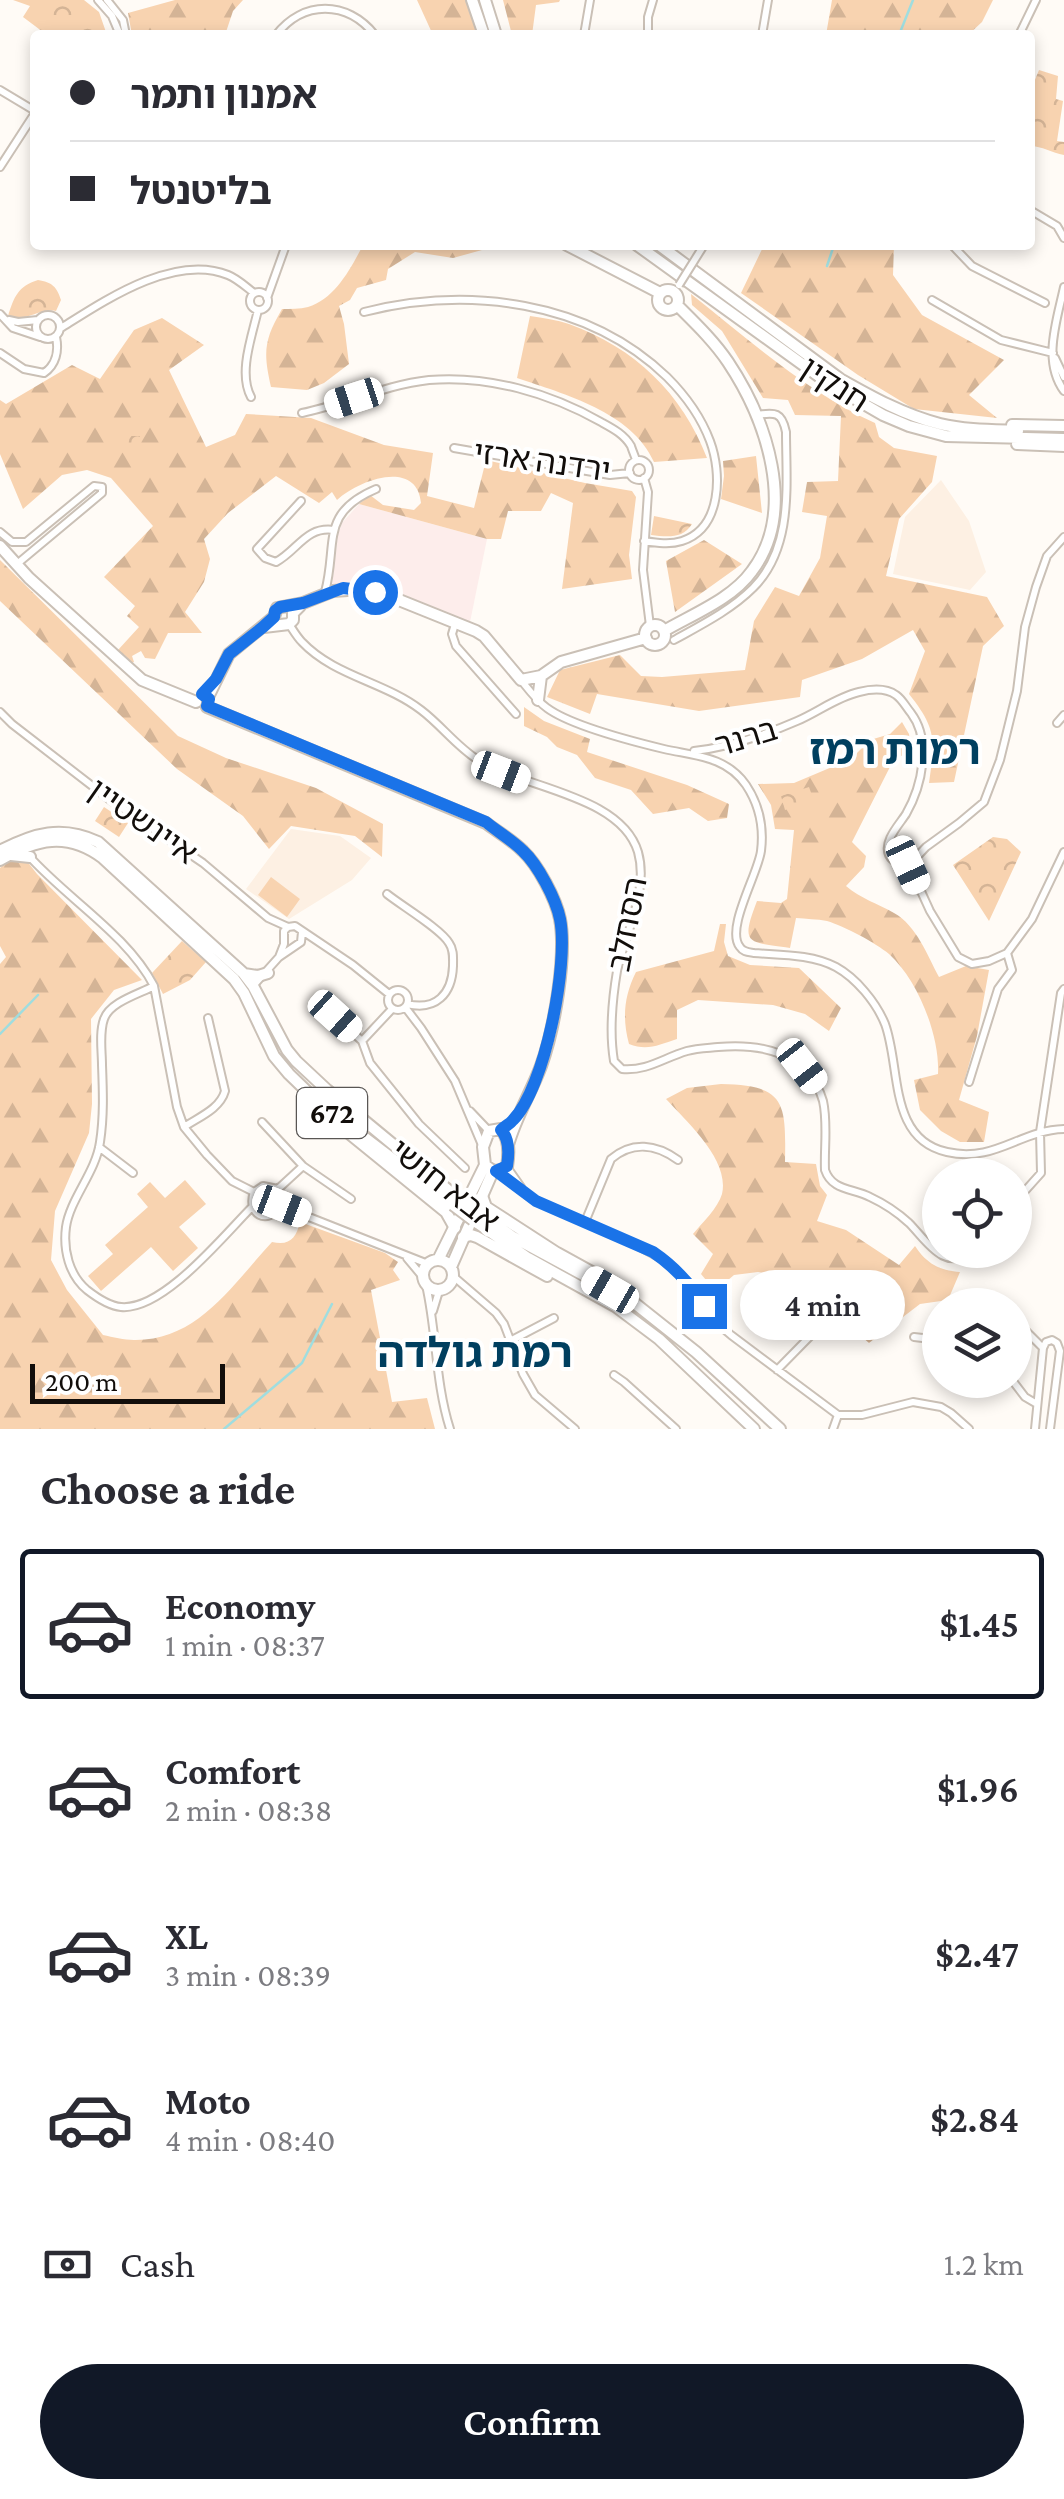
<!DOCTYPE html>
<meta charset="utf-8">
<style>
:root{--surface:#fff;--page:#f7f7f7;--text:#2b2b33;--muted:#7c7c81;--line:#e1e1e2;--accent:#111827}
body{margin:0;font-family:"Crimson Pro","Noto Sans Hebrew",serif;background:var(--page);color:var(--text);height:100vh;display:flex;flex-direction:column;font-size:38px;white-space:nowrap}
*{box-sizing:border-box;margin:0}
p{font-size:32px;color:var(--muted)}
.icon{flex:none;width:55px;height:55px;fill:none;stroke:currentColor;stroke-width:2;stroke-linecap:round;stroke-linejoin:round}
.map{position:relative;height:1429px;overflow:hidden}
.drawer{display:flex;flex-direction:column;background:var(--surface);flex:1}
.drawer>*{flex:none}
.hud{position:absolute;left:30px;top:30px;width:1005px;height:220px;border-radius:10px;box-shadow:0 5px 15px #0003;display:grid;align-content:center;height:220px;padding:0 40px;background:var(--surface)}
.buttons{position:absolute;left:922px;top:1158px;display:grid;gap:20px}
.buttons a{display:grid;place-items:center;width:110px;height:110px;border-radius:50%;background:var(--surface);box-shadow:0 5px 15px #0003;font-size:50px}
.scale{position:absolute;left:30px;bottom:25px;width:195px;box-sizing:border-box;padding-left:10px;border:5px solid #120e0b;border-top:0;font-size:28px;line-height:35px;white-space:nowrap;color:#120e0b;-webkit-text-stroke:8px #fff;paint-order:stroke}
.end{position:absolute;width:45px;height:45px;margin:-22px;border:12px solid #1a73e8;background:#fff;box-shadow:0 0 0 5px #fff}
.from{border-radius:50%}
.bubble{position:absolute;height:70px;border-radius:35px;background:var(--surface);box-shadow:0 5px 15px #0003;font-size:32px;font-weight:600;line-height:70px;text-align:center}
.car{position:absolute;width:30px;height:60px;margin:-30px -15px;border-radius:12px;box-shadow:0 0 8px 2px #0007;background:linear-gradient(#fff 24%,#345 0 40%,#fff 0 76%,#345 0 86%,#fff 0)}
.hud b{display:flex;align-items:center;gap:35px;height:95px;font-size:38px}
.hud b+b{border-top:2px solid var(--line)}
.hud i{width:25px;height:25px;background:var(--text)}
ul{padding:0;list-style:none}
li{display:flex;align-items:center;gap:30px;height:150px;margin:0 20px 15px;padding:0 20px;border:5px solid transparent;border-radius:10px}
li div{flex:1}
li b{display:block;font-size:38px}
li em{font-style:normal;font-weight:600}
li.selected{border-color:var(--accent)}
li>.icon{width:90px;height:90px;stroke-width:1.5}
h2{padding:0 40px;font-size:45px;line-height:120px}
.pay{display:flex;align-items:center;gap:25px;height:110px;padding:0 40px;font-size:38px}
.pay p{margin-inline-start:auto}
.cta{display:flex;gap:20px;margin-top:auto;padding:20px 40px}
.cta a{flex:1;height:115px;border-radius:60px;background:var(--accent);color:#fff;font-size:40px;font-weight:600;line-height:115px;text-align:center}
.map>svg:first-child{display:block}
</style>
<div class="map">
<svg width="1064" height="1429" viewBox="0 0 1064 1429">
<defs>
<pattern id="forest-firs" width="22" height="20" patternUnits="userSpaceOnUse" patternTransform="scale(2.5)"><rect width="22" height="20" fill="#f8d3b0"/><path d="M5 1l3.5 6h-7zM16 11l3.5 6h-7z" fill="#d4b496"/></pattern>
<pattern id="park-crowns" width="20" height="18" patternUnits="userSpaceOnUse" patternTransform="scale(2.5)"><rect width="20" height="18" fill="#f8d3b0"/><path d="M2 6a3 3 0 1 1 6 0M12 15a3 3 0 1 1 6 0" fill="none" stroke="#d4b496"/></pattern>
</defs>
<rect width="100%" height="100%" fill="#fffbf6"/>
<path fill="#fdf0e3" d="M941 480 969 521 986 572 970 590 893 574 905 517Z
M291 829 340 836 371 858 352 880 289 919 246 889Z"/>
<path fill="#fdedeb" d="M359 504 487 539 470 622 381 590 353 584 332 586 338 534 342 523Z"/>
<path fill="#f8d3b0" d="M271 877 300 899 287 917 258 895Z
M185 1180 206 1204 179 1227 198 1248 173 1271 151 1247 101 1291 88 1276 113 1254 105 1245 148 1207 137 1194 150 1182 165 1198Z"/>
<path fill="url(#forest-firs)" d="M175 0H243L233 11 225 35H132L128 13Z
M417 0H466L477 35H433Z
M503 0H560L559 2 536 5 532 35H512Z
M832 0H993L982 22 968 35H826Z
M363 245H485L482 250 453 258 415 252 388 269 386 280 357 288 350 300 339 306 344 324 349 364 324 383 307 390 271 387C263 352 264 340 282 309 290 309 300 309 308 307 335 299 351 268 363 245Z
M764 245H894L893 275 922 315 1004 360 969 395 997 418 914 409 858 375 741 293Z
M691 294C748 339 808 393 875 423L879 437 894 448 937 456 932 482 899 519 886 576 987 597 1004 626 983 646 954 782 929 783C935 740 937 729 909 694L925 651 913 630 862 659 802 680 800 697 699 711 597 694 590 714 547 697 560 670 620 655 641 676 662 677 745 670 754 621 775 587 799 596 820 558 827 516 802 512 807 482 838 481 841 416 795 415 788 400 763 398 722 331 692 305Z
M530 316C543 318 557 320 569 324 635 348 682 393 707 458L654 462C632 412 564 394 517 378Z
M162 318 204 345 169 370 206 447 235 435 246 414 311 418 384 445 433 453 427 496 474 508 486 460 585 483 632 491 636 497 629 555 632 579 562 589 573 503 551 493 541 511H508L501 539H487L359 504 370 495 383 505 414 510 421 503C417 458 358 480 337 500L332 492 319 503 276 476 228 513 204 539 210 559 204 582 185 612 202 633H168L155 659 145 658 141 651 132 656 134 662 130 663 118 650 139 627 127 616 135 606 104 577 153 526 111 478 87 470 62 475 23 509 0 454V400L6 404 72 365 100 379 134 330Z
M756 456 762 513 721 499 724 476 723 461Z
M704 540 742 564 675 612 666 561Z
M0 560 178 736 226 758 316 788 383 824 382 857 355 836 291 826 269 849 243 816 177 769 0 601Z
M524 707 544 721 590 739 587 752 687 785 729 804 727 818 708 821 689 808 653 814 631 790 595 778 577 755 557 747 547 737 524 726Z
M902 722 909 734 911 750 893 761 852 842 866 856 864 867 846 886C861 899 877 903 894 913 917 926 927 955 939 977L966 966 989 970 977 1036 959 1100 989 1112 984 1142H960L941 1131 920 1110 914 1080 938 1074C940 1036 918 980 889 954 876 943 844 926 827 921 817 919 806 919 796 918L790 948C747 942 740 945 757 901L781 903 787 899 794 830 775 829 771 805 758 784 794 783 851 759 870 740 890 734Z
M23 856 37 874 142 980 114 990 91 1019 92 1104 89 1133 55 1211 51 1260 67 1290 103 1335C113 1337 124 1340 134 1340 198 1341 233 1284 272 1242 290 1246 296 1238 300 1222L385 1253 398 1262 393 1270 400 1280 371 1290 392 1402 427 1398 435 1429H0V964L6 957 0 946V868L12 857Z
M720 924H726L724 942 728 956 750 965 799 968 841 1008 829 1031 805 1014 773 1005 698 1000 677 1010V1039C659 1045 647 1051 629 1044 622 1018 624 996 636 972L714 951Z
M721 1084C786 1085 786 1103 785 1162L816 1164 820 1186 827 1195 817 1221 846 1230 899 1265 915 1246C927 1264 939 1270 960 1272L948 1300 920 1304 869 1343 817 1298 789 1277 758 1272 734 1275 715 1291 701 1274 713 1254 693 1234C702 1223 718 1208 722 1194 730 1160 687 1122 666 1099L687 1088Z"/>
<path fill="url(#park-crowns)" d="M13 0H84L99 12 107 35H47L23 17 30 6Z
M1039 70 1058 76 1056 99 1063 101 1057 141 1064 142V155C1052 153 1042 146 1030 146V92Z
M38 280C52 282 57 287 61 300L56 311C38 308 26 323 8 316 14 297 18 286 38 280Z
M116 436H140V453L116 452Z
M654 516 692 524C683 539 667 537 651 535Z
M809 787 814 801 785 810 781 796Z
M104 807 128 823 119 837 95 821Z
M993 837 1007 839 1021 852 989 921 953 865Z
M182 941 206 962 190 980 163 994 152 973Z"/>
<g fill="none" stroke-linecap="round" stroke-linejoin="round">
<path stroke="#9fdddf" stroke-width="2.5" d="M899 35 913 0
M827 266 834 245
M0 1034 38 995
M224 1429 302 1363 332 1304"/>
<g stroke="#cac0b6" stroke-width="10">
<path id="street" d="M98 0 112 16 120 35
M107 0 123 20 126 35
M276 35C303 0 347 0 375 35
M584 35 590 0
M648 35V17L653 0
M762 35 768 0
M1019 35 1036 0
M0 90 35 111
M0 167 35 113
M1030 210 1057 226 1064 238
M952 245 972 266 1045 303
M1064 287C1057 320 1042 361 1064 391
M250 301a9 9 0 1 1 18 0a9 9 0 1 1-18 0Z
M267 298 286 245
M932 300 1001 340 1053 353
M364 312C468 286 587 300 667 377 685 395 701 417 710 441 722 473 722 528 682 541 670 545 657 543 644 541
M0 314 13 328 40 337
M36 327a12 12 0 1 1 24 0a12 12 0 1 1-24 0Z
M9 320 18 322 38 320
M61 328C104 301 174 253 228 275 238 279 246 287 254 293
M0 353 24 369 44 373C56 365 59 351 56 337
M1055 358 1064 377
M251 397C238 373 252 336 258 310
M302 413C345 404 385 385 429 380 488 375 550 393 601 422 612 428 624 434 631 446 631 447 636 459 636 460
M454 448 610 475 630 473
M629 470a10 10 0 1 1 20 0a10 10 0 1 1-20 0Z
M644 478 648 492 643 570 650 626
M301 501 257 549 265 558 276 562C298 550 306 526 334 530
M0 532 12 542H26L94 486 102 487V493L17 564
M325 592C338 544 319 513 376 489
M289 624C293 630 297 637 302 642 334 676 385 682 421 710 441 725 456 746 478 760 523 788 621 795 638 852 649 891 625 933 617 971 612 1001 609 1031 614 1061L622 1069C648 1071 663 1058 687 1051 697 1048 708 1048 718 1047 762 1043 809 1053 823 1101 828 1123 824 1148 825 1170 832 1191 853 1188 870 1197 885 1204 897 1212 909 1223 926 1240 945 1274 972 1250
M455 624 452 634 456 646 516 714
M674 640C701 625 731 610 753 588 794 547 786 484 786 432 782 412 775 412 757 415
M521 680C529 690 537 701 547 708 570 725 635 742 664 749 695 756 726 756 746 785 760 806 764 827 761 851 758 874 725 929 740 947 743 952 748 952 754 953 780 955 812 954 836 967 856 978 876 1002 885 1024 901 1067 888 1139 947 1152 995 1163 1020 1130 1064 1129
M0 712 12 724 109 799 203 863 268 918 288 927
M1057 723 1064 715
M694 751C729 747 765 735 797 721 818 712 837 697 859 692 871 689 886 688 896 695 902 699 906 707 911 713 932 741 922 786 906 814 899 825 883 841 889 855 893 863 901 864 909 865
M28 855C67 899 127 934 154 986L177 1107 184 1127 207 1155 232 1181 254 1192
M909 865 926 847 959 823 984 802 1000 760 1017 691 1025 627 1036 587 1047 556 1064 537
M909 865 930 911 958 957 972 964 989 961 1007 953 1032 919 1064 852
M387 894C402 906 441 929 449 943 454 950 453 958 453 966 452 994 436 1011 407 1004
M279 957 284 944V931L288 927 295 926 353 965 389 994
M154 986C139 994 110 1002 104 1019 99 1033 102 1051 102 1065 103 1091 104 1116 100 1142 96 1172 70 1199 66 1227 63 1250 69 1275 87 1290 96 1297 109 1306 121 1307 163 1311 224 1235 252 1207
M253 986 279 957 301 942 302 932
M388 1000a10 10 0 1 1 20 0a10 10 0 1 1-20 0Z
M319 1002 362 1041 370 1063 419 1124 465 1168
M405 1007 421 1028 455 1081 482 1145
M362 1041 392 1009
M969 1082 998 989 1012 970 1007 953
M470 1111 489 1131
M262 1122 303 1166 351 1199
M184 1127C199 1117 220 1109 225 1091L208 1018
M99 1147 133 1173
M507 1167 521 1187
M498 1173 536 1201 635 1244 666 1261 690 1284 712 1319 731 1335 838 1415
M278 1189 303 1166
M254 1192C246 1214 267 1226 281 1206
M254 1192 263 1186 278 1189
M1015 1202 1041 1173 1040 1132 1061 993 1064 989
M281 1206 428 1264
M585 1222 611 1159C632 1141 656 1144 678 1160
M407 1258 422 1276
M453 1276 496 1313 504 1324 523 1374 535 1395 575 1429
M426 1285C437 1333 435 1382 450 1429
M433 1311 439 1291
M1022 1327 1043 1348
M914 1337 940 1340
M512 1340 554 1318
M777 1370 825 1321
M614 1375 624 1382 676 1429
M1012 1380 1025 1397 1037 1404
M838 1415H862L913 1402 941 1407 951 1413 969 1429
M833 1429 838 1415
M1035 1429 1043 1348 1046 1342 1052 1340 1057 1343 1060 1351 1050 1429"/>
</g>
<g stroke="#cac0b6" stroke-width="14">
<path id="secondary" d="M472 0 484 35
M485 0 496 35
M567 245 660 293
M637 245 831 385 883 415 909 426 946 436 1064 439
M659 245 840 379C872 397 904 415 940 424 965 430 992 430 1018 431
M658 300a10 10 0 1 1 20 0a10 10 0 1 1-20 0Z
M1012 425 1064 426
M1017 444 1064 446
M0 546 29 578 142 680 196 702
M645 635a10 10 0 1 1 20 0a10 10 0 1 1-20 0Z
M264 627 289 624 293 620V613L300 606
M664 631C693 614 732 599 752 571 798 510 766 419 728 362 714 341 695 323 677 305
M208 697 229 654 274 617 277 608 303 603 333 591 362 589 389 596 476 631 484 636 521 680 541 676 561 662 646 638
M538 700 541 676
M207 707 486 823C498 832 512 840 523 851 538 865 556 899 560 919 567 957 554 1030 541 1066 531 1093 516 1116 508 1145
M423 1275a15 15 0 1 1 30 0a15 15 0 1 1-30 0Z
M438 1260 485 1165
M451 1267 493 1171 504 1170 507 1167C509 1154 510 1139 501 1129L489 1131 483 1147 485 1165 493 1171"/>
</g>
<g stroke="#cac0b6" stroke-width="14">
<path id="primary" d="M0 851C34 833 62 825 98 842L243 973 253 986 287 1050 296 1061 327 1090 459 1199
M11 855 30 857
M0 860C36 839 67 831 103 858L234 979 244 993 274 1056 289 1074 318 1102 453 1205
M244 974 258 976 268 973
M339 1125 446 1212 455 1228
M482 1196 486 1207 557 1253 619 1287
M479 1213 513 1237 633 1302 696 1352 780 1429
M473 1220 528 1258 615 1306 659 1339 754 1429
M463 1237 471 1235 477 1237 547 1276"/>
</g>
<use href="#street" stroke="#fff" stroke-width="6"/>
<use href="#secondary" stroke="#fff" stroke-width="10"/>
<use href="#primary" stroke="#fff" stroke-width="10"/>
<g stroke="#cac0b6" stroke-width="10" stroke-linecap="butt">
<path id="street-bridge" d="M679 285 704 245"/>
</g>
<g stroke="#cac0b6" stroke-width="14" stroke-linecap="butt">
<path id="primary-bridge" d="M459 1199 479 1213
M453 1205 473 1220"/>
</g>
<use href="#street-bridge" stroke="#fff" stroke-width="6"/>
<use href="#primary-bridge" stroke="#fff" stroke-width="10"/>
</g>
<g fill="none" stroke-linecap="round" stroke-linejoin="round">
<path stroke="#1a73e8" stroke-width="12" d="M375 592 343 588 303 603 280 607 275 611 274 617 263 627 229 654 216 679 202 694 209 699 207 706 486 822C498 832 512 840 523 851 538 865 556 899 560 919 569 963 545 1088 513 1120 510 1124 505 1126 501 1130 510 1139 509 1154 507 1166L496 1171 536 1201 653 1252C675 1267 690 1283 704 1306"/>
</g>
<g text-anchor="middle" stroke-width="8" stroke-linejoin="round" paint-order="stroke">
<rect fill="#fff" stroke="#595654" stroke-width="2.5" x="297" y="1088" width="70" height="50" rx="8"/>
<g font-size="30" font-weight="bold" fill="#120e0b">
<text x="332" y="1123">672</text>
</g>
<g font-size="32" fill="#120e0b" stroke="#fff">
<text transform="translate(835 384) rotate(33)" y="11">חנקין</text>
<text transform="translate(542 461) rotate(8)" y="11">ירדנה ארזי</text>
<text transform="translate(746 737) rotate(-17)" y="11">ברנר</text>
<text transform="translate(143 821) rotate(35)" y="11">איינשטיין</text>
<text transform="translate(627 924) rotate(-79)" y="11">הסחלב</text>
<text transform="translate(445 1185) rotate(38)" y="11">אבא חושי</text>
</g>
<g font-size="42" font-weight="bold" fill="#003f5f" stroke="#fff">
<text x="895" y="764">רמות רמז</text>
<text x="475" y="1367">רמת גולדה</text>
</g>
</g>
</svg>
<div class="buttons">
<a><svg class="icon" aria-label="locate" viewBox="0 0 24 24"><circle cx="12" cy="12" r="6"/><path d="M12 2v4M12 18v4M2 12h4M18 12h4"/></svg></a>
<a><svg class="icon" aria-label="layers" viewBox="0 0 24 24"><path d="M12 4l9 5-9 5-9-5zM3 14l9 5 9-5"/></svg></a>
</div>
<div class="scale">200 m</div>
<i class="end from" style="left:375px;top:592px"></i>
<i class="end" style="left:704px;top:1306px"></i>
<div class="bubble" style="left:740px;top:1270px;width:165px">4 min</div>
<i class="car" style="left:354px;top:398px;rotate:252deg"></i>
<i class="car" style="left:501px;top:772px;rotate:111deg"></i>
<i class="car" style="left:908px;top:865px;rotate:155deg"></i>
<i class="car" style="left:335px;top:1016px;rotate:132deg"></i>
<i class="car" style="left:802px;top:1066px;rotate:142deg"></i>
<i class="car" style="left:282px;top:1206px;rotate:111deg"></i>
<i class="car" style="left:610px;top:1290px;rotate:300deg"></i>
<div class="hud">
<b><i class="from"></i>אמנון ותמר</b>
<b><i></i>בליטנטל</b>
</div>
</div>
<section class="drawer">
<h2>Choose a ride</h2>
<ul>
<li class="selected"><svg class="icon" aria-label="car" viewBox="0 0 24 24"><path d="M5 17H2v-5l4-1 3-4h7l3 4 3 1v5h-3M9 17h6M6 11h13"/><circle cx="7" cy="17" r="2"/><circle cx="17" cy="17" r="2"/></svg><div><b>Economy</b><p>1 min · 08:37</p></div><em>$1.45</em></li>
<li><svg class="icon" aria-label="car" viewBox="0 0 24 24"><path d="M5 17H2v-5l4-1 3-4h7l3 4 3 1v5h-3M9 17h6M6 11h13"/><circle cx="7" cy="17" r="2"/><circle cx="17" cy="17" r="2"/></svg><div><b>Comfort</b><p>2 min · 08:38</p></div><em>$1.96</em></li>
<li><svg class="icon" aria-label="car" viewBox="0 0 24 24"><path d="M5 17H2v-5l4-1 3-4h7l3 4 3 1v5h-3M9 17h6M6 11h13"/><circle cx="7" cy="17" r="2"/><circle cx="17" cy="17" r="2"/></svg><div><b>XL</b><p>3 min · 08:39</p></div><em>$2.47</em></li>
<li><svg class="icon" aria-label="car" viewBox="0 0 24 24"><path d="M5 17H2v-5l4-1 3-4h7l3 4 3 1v5h-3M9 17h6M6 11h13"/><circle cx="7" cy="17" r="2"/><circle cx="17" cy="17" r="2"/></svg><div><b>Moto</b><p>4 min · 08:40</p></div><em>$2.84</em></li>
</ul>
<div class="pay"><svg class="icon" aria-label="cash" viewBox="0 0 24 24"><path d="M3 7h18v10H3z"/><circle cx="12" cy="12" r="2"/></svg>Cash<p>1.2 km</p></div>
<div class="cta"><a>Confirm</a></div>
</section>
